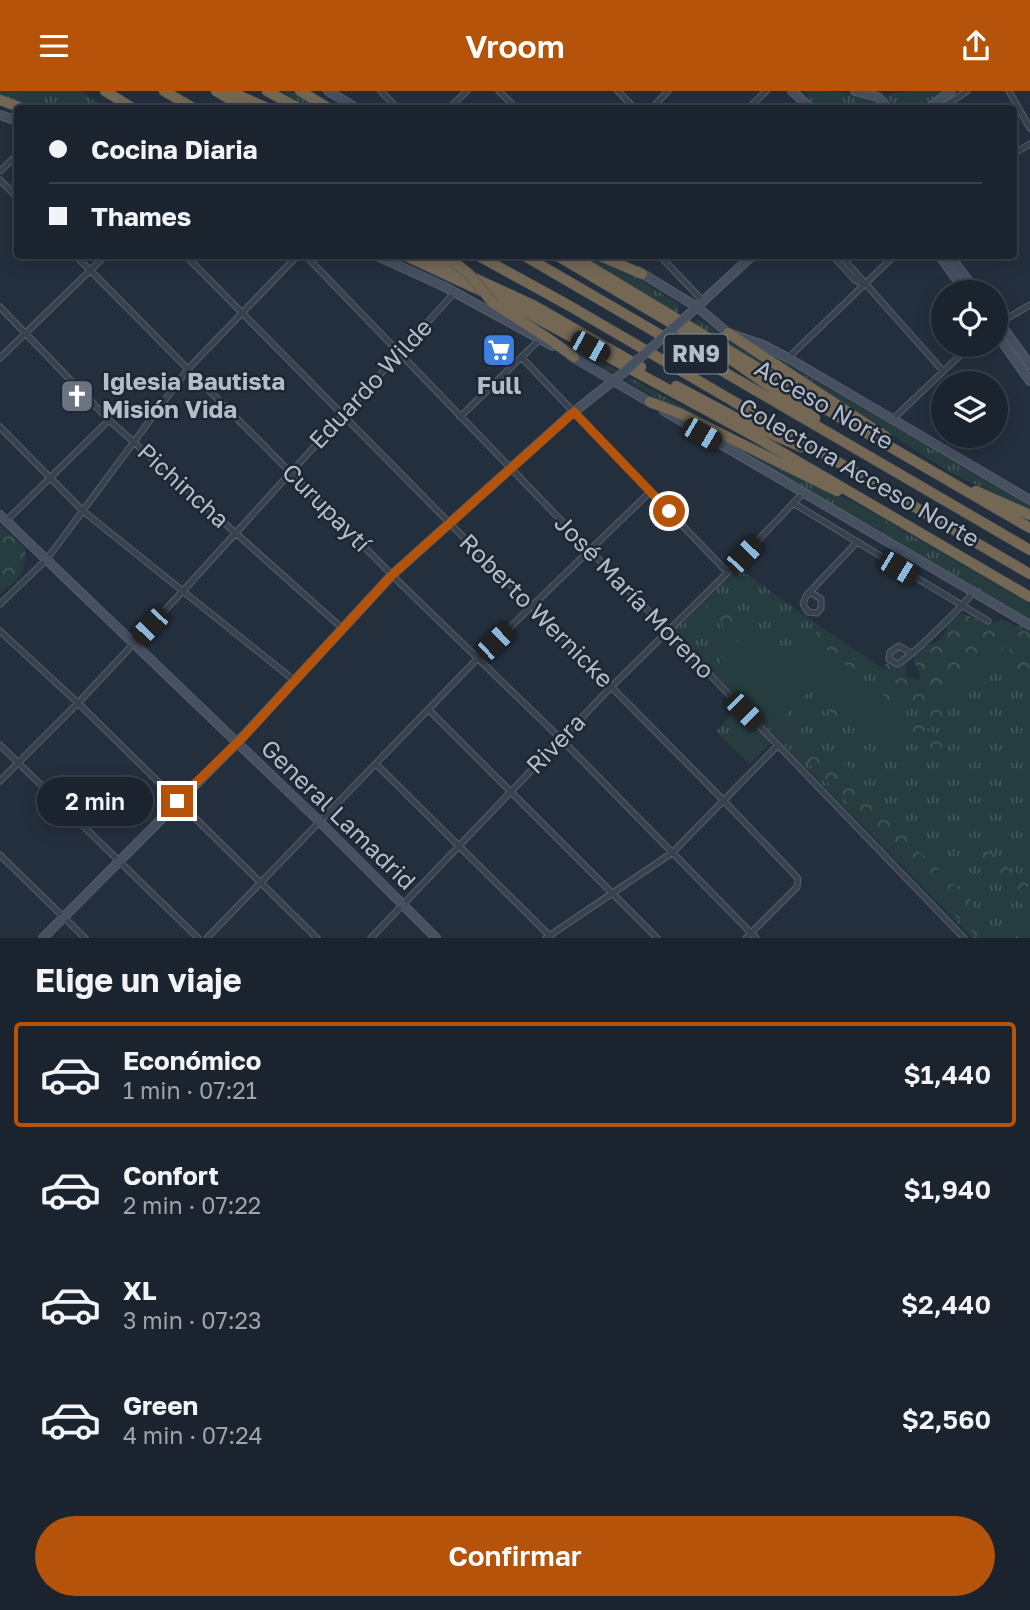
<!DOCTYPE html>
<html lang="es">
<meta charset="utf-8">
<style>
:root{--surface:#1b232e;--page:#242b36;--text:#f1f3f6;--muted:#a0a4aa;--line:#39404a;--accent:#b45309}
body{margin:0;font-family:"Golos Text",sans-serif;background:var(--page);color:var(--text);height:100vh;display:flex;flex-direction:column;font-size:26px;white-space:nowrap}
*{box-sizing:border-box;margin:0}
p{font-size:23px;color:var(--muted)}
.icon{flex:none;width:38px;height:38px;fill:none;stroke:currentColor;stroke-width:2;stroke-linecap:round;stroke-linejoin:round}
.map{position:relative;height:847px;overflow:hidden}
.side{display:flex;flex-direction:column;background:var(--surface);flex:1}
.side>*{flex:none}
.guide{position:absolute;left:14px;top:14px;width:1003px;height:154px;border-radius:7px;box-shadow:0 4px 18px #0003,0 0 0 2px var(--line);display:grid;align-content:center;height:154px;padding:0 35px;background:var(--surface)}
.controls{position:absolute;left:931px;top:189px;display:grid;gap:14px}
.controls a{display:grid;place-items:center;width:77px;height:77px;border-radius:50%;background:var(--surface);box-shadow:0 4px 18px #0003,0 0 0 2px var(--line);font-size:35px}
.end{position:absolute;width:32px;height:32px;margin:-16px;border:9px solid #b45309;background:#fff;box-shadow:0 0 0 4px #fff}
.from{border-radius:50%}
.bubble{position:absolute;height:49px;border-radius:24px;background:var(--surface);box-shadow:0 4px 18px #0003,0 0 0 2px var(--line);font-size:23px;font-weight:600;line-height:49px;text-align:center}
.car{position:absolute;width:21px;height:42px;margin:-21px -10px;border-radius:9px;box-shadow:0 0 5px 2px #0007;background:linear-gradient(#222 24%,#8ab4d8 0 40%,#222 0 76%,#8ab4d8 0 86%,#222 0)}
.guide b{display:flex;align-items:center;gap:24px;height:66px;font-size:26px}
.guide b+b{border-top:2px solid var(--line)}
.guide i{width:18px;height:18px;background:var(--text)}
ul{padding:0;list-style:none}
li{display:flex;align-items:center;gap:21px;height:105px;margin:0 14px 10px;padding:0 21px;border:4px solid transparent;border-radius:7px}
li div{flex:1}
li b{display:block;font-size:26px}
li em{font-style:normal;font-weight:600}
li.on{border-color:var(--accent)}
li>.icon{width:63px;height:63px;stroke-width:1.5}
h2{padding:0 35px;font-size:32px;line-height:84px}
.button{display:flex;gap:14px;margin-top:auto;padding:14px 35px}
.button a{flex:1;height:80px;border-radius:42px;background:var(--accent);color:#fff;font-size:28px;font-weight:600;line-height:80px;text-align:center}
header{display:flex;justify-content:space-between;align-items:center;height:91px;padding:0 35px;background:var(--accent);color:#fff;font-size:32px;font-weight:600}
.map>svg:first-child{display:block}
</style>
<header><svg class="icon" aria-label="menu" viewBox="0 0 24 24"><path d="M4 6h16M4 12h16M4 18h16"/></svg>Vroom<svg class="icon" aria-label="share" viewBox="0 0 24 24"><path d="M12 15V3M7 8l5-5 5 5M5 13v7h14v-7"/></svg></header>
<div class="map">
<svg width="1030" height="847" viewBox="0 0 1030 847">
<defs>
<pattern id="grass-tufts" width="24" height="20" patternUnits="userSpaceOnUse" patternTransform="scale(1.75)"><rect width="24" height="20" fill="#263c3f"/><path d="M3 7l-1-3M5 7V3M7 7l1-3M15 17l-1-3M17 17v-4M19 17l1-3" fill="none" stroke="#435659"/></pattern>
<pattern id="forest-crowns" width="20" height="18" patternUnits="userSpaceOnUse" patternTransform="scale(1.75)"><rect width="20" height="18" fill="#263c3f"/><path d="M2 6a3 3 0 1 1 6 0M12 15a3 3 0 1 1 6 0" fill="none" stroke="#435659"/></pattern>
</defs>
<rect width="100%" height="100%" fill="#242f3e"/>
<path fill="url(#grass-tufts)" d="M0 0H80L105 17H37L0 5Z
M282 0H291L321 17H305Z
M806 0C832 0 865 0 885 17H819L809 8Z
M909 0H945L922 17H896L885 4Z
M576 165C609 164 650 196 678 213L679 220 676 223Z
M697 229H700L732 252 758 265 838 322 691 233Z
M529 231 796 378 698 329 630 292C622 279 610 283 598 277Z
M778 268 1030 415V419L947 380Z
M708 341 861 415 1030 513V529Z
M734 474 808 527 930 609 1004 542 1020 534 1030 540V847H972L673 540Z
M739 617 770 649V653L750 673 716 640Z"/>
<path fill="url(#forest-crowns)" d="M0 434 26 458C24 484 20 487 0 503Z
M702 513 708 517 711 514 726 517 733 527 734 533 740 535 741 541 735 542 729 537 724 548 717 549 714 544 723 537 722 530 716 529 704 538 698 535 697 531 701 524 695 518Z
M962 522 987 533 1003 529 1030 543V577L1019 584 1012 585 1009 582 1005 565 1019 549 1018 538 1015 546 993 567 985 570 964 585 951 600 938 607 937 613 948 621V631C935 634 923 625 914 615 908 614 901 615 896 613 876 606 873 583 889 570V558L899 554 907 559 906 585 917 589 920 588C922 579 911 573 914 565L925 554 935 553 943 546 950 530Z
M819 536 841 551 842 558 859 573 860 581H849L843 569 820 554 816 540Z
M831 603 837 606 853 628 850 633 842 631 836 635 832 634 830 630 831 620 824 619 820 616 822 612V604Z
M909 628 923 629 928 640 936 642 943 657 942 662H935C928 656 909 639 905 632Z
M809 665 816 666 823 673 837 669 854 679 858 691 868 706 882 717 892 735 902 741 915 753 919 761 935 774 944 789 967 802C973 818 987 830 991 847H977L804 667Z
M983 755 991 763 999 764 1001 772 1021 785 1024 784 1030 774V794L1013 807 1004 800 1009 789 1001 785 994 793 985 790 983 776 977 774 975 766 977 758Z"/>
<path fill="#263c3f" d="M749 540 809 601 779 630 719 570Z
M805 545 846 579 827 601 787 567Z
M856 583 906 638 881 660 831 606Z
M736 634 762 660 750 673 723 647Z"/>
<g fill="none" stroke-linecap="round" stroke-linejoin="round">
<g stroke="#565f6c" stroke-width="7">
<path id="street" d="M381 0 398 18
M499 0 517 18
M618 0 635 18
M1009 0 1030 37
M448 18 467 0
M651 18 668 0
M748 18 766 0
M940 18 967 0
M1013 63 1030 53
M0 80 18 63
M0 89 18 107
M75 164 400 492 561 648 756 847
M185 164 724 710 794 783 798 788 797 796 746 847
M305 164 964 847
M659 164 703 210
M832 164 855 189 865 194
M840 164 943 280
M0 216 109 329 343 538
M999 232 1030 214
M0 267 106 164
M522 267 727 481
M788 267 895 164
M460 326 540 248
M893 328 971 254
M0 336 83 420 295 590
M793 412 988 530
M6 430 109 329
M810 501 821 508V517L817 522 808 521 803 513 806 505 856 452
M0 513 47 468 188 278 298 164
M0 540 78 612 317 847
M911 562 899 555 890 561 889 568 897 573C907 570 965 513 973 501
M429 619 657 847
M0 654 198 847
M377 674 551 846
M0 690 78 612 182 501 455 201
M0 764 85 847
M207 847 477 568 650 401
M371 847 611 596 721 488 804 401
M546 847 672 762 778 654"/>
</g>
<g stroke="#565f6c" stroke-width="10">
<path id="secondary" d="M328 0 358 18
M792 0 812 18
M855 0 878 6 889 18
M928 18 951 0
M0 24 18 30
M375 164 443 195 553 255
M939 164 966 201
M949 164 977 201
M638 180 697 216 728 242 763 254 788 267 1030 409
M688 224 753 164
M996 227 1030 274
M996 242 1030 290
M571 265 653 313
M664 320 1030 534
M0 424 320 731 436 847
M43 847 237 652 392 484 570 324 623 282"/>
</g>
<g stroke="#434c59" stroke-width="11">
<path id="highway" d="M105 0 134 18
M164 0 195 18
M216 0 246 18
M229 0 269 18
M267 0 300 18
M300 0 330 18
M0 9 24 18
M404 164 520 218 754 345 1030 506
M424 164 535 215 641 276
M442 164 454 171
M477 164 568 214 1030 483
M523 164 1030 459
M556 164 720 261 815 327
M571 164 844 329 1030 437
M598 164 642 183
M493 212 549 248 574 266
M728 242 886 346
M676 295 742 330 801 356
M650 311 679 322 837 400
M976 400 1030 424"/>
</g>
<use href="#street" stroke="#38414e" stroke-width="5"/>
<use href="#secondary" stroke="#465061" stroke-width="8"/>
<use href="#highway" stroke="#746855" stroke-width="10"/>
<g stroke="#565f6c" stroke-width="10" stroke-linecap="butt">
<path id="secondary-bridge" d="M623 282 688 224"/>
</g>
<g stroke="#434c59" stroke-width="11" stroke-linecap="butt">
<path id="highway-bridge" d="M454 171 469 183 493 212"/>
</g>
<use href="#secondary-bridge" stroke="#465061" stroke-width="8"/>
<use href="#highway-bridge" stroke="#746855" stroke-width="10"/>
</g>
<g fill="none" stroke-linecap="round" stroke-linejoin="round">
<path stroke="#b45309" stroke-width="9" d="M177 710 243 646 392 484 574 321 669 420"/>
</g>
<defs>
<g id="supermarket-square" transform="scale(1.75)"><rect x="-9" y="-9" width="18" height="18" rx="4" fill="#3f7fe0" stroke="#1d2633"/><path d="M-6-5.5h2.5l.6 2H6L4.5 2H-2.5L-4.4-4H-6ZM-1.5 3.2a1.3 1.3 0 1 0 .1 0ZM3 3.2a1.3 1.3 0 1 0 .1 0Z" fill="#fff"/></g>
<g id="church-square" transform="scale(1.75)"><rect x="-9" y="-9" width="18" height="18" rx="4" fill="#6b7280" stroke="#1d2633"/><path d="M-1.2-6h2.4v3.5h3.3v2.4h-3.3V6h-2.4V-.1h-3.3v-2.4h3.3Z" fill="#fff"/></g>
</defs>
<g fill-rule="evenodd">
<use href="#supermarket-square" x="499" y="259"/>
<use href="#church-square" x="77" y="305"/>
</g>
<g text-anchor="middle" stroke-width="5" stroke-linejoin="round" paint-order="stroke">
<rect fill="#1d2633" stroke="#878f9c" stroke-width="2" x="664.5" y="243.5" width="63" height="39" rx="5"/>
<g font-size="23" font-weight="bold" fill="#b4bcc9">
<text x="696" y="271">RN9</text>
</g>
<g font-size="24" font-weight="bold" fill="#b4bcc9" stroke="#1d2633" text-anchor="start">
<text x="102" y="299">Iglesia Bautista<tspan x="102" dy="28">Misión Vida</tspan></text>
<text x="499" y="303" text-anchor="middle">Full</text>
</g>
<g font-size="24" fill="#b4bcc9" stroke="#1d2633">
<text transform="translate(371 293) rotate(-47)" y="8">Eduardo Wilde</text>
<text transform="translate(824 314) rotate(30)" y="8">Acceso Norte</text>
<text transform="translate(859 382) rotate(30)" y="8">Colectora Acceso Norte</text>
<text transform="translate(183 395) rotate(42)" y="8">Pichincha</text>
<text transform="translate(326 417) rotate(45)" y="8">Curupaytí</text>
<text transform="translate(634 506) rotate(46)" y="8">José María Moreno</text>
<text transform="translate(536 520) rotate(45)" y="8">Roberto Wernicke</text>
<text transform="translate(556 653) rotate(-46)" y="8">Rivera</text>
<text transform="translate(338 724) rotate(44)" y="8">General Lamadrid</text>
</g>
</g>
</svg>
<div class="controls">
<a><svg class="icon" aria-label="locate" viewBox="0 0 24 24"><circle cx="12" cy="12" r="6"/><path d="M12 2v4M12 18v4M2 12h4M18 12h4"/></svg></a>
<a><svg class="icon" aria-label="layers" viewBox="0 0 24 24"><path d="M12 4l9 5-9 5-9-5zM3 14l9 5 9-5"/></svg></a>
</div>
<i class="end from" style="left:669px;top:420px"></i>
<i class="end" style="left:177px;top:710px"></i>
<div class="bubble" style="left:37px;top:686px;width:116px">2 min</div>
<i class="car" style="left:590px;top:256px;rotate:119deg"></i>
<i class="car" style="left:702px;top:343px;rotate:120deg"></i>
<i class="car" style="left:744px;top:464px;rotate:44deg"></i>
<i class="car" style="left:898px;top:477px;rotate:121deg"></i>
<i class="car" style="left:150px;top:535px;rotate:224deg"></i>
<i class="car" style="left:495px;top:551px;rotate:46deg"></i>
<i class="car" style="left:744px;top:620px;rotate:135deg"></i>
<div class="guide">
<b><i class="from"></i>Cocina Diaria</b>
<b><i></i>Thames</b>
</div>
</div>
<section class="side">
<h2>Elige un viaje</h2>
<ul>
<li class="on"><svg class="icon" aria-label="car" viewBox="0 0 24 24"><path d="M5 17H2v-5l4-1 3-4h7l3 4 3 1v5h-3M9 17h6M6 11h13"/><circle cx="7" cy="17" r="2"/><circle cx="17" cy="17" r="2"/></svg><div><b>Económico</b><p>1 min · 07:21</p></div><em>$1,440</em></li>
<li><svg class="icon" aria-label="car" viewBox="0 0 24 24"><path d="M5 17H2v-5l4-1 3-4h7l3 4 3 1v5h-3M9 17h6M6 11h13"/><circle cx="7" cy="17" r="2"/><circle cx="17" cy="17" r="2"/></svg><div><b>Confort</b><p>2 min · 07:22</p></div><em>$1,940</em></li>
<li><svg class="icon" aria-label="car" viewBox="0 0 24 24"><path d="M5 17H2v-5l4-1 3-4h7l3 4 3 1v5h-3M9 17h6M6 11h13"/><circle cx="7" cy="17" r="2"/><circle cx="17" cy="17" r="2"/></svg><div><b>XL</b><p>3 min · 07:23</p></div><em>$2,440</em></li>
<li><svg class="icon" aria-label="car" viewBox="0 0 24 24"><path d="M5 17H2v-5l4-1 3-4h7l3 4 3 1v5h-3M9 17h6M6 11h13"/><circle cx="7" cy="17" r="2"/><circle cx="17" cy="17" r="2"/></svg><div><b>Green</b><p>4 min · 07:24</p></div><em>$2,560</em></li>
</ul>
<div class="button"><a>Confirmar</a></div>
</section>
